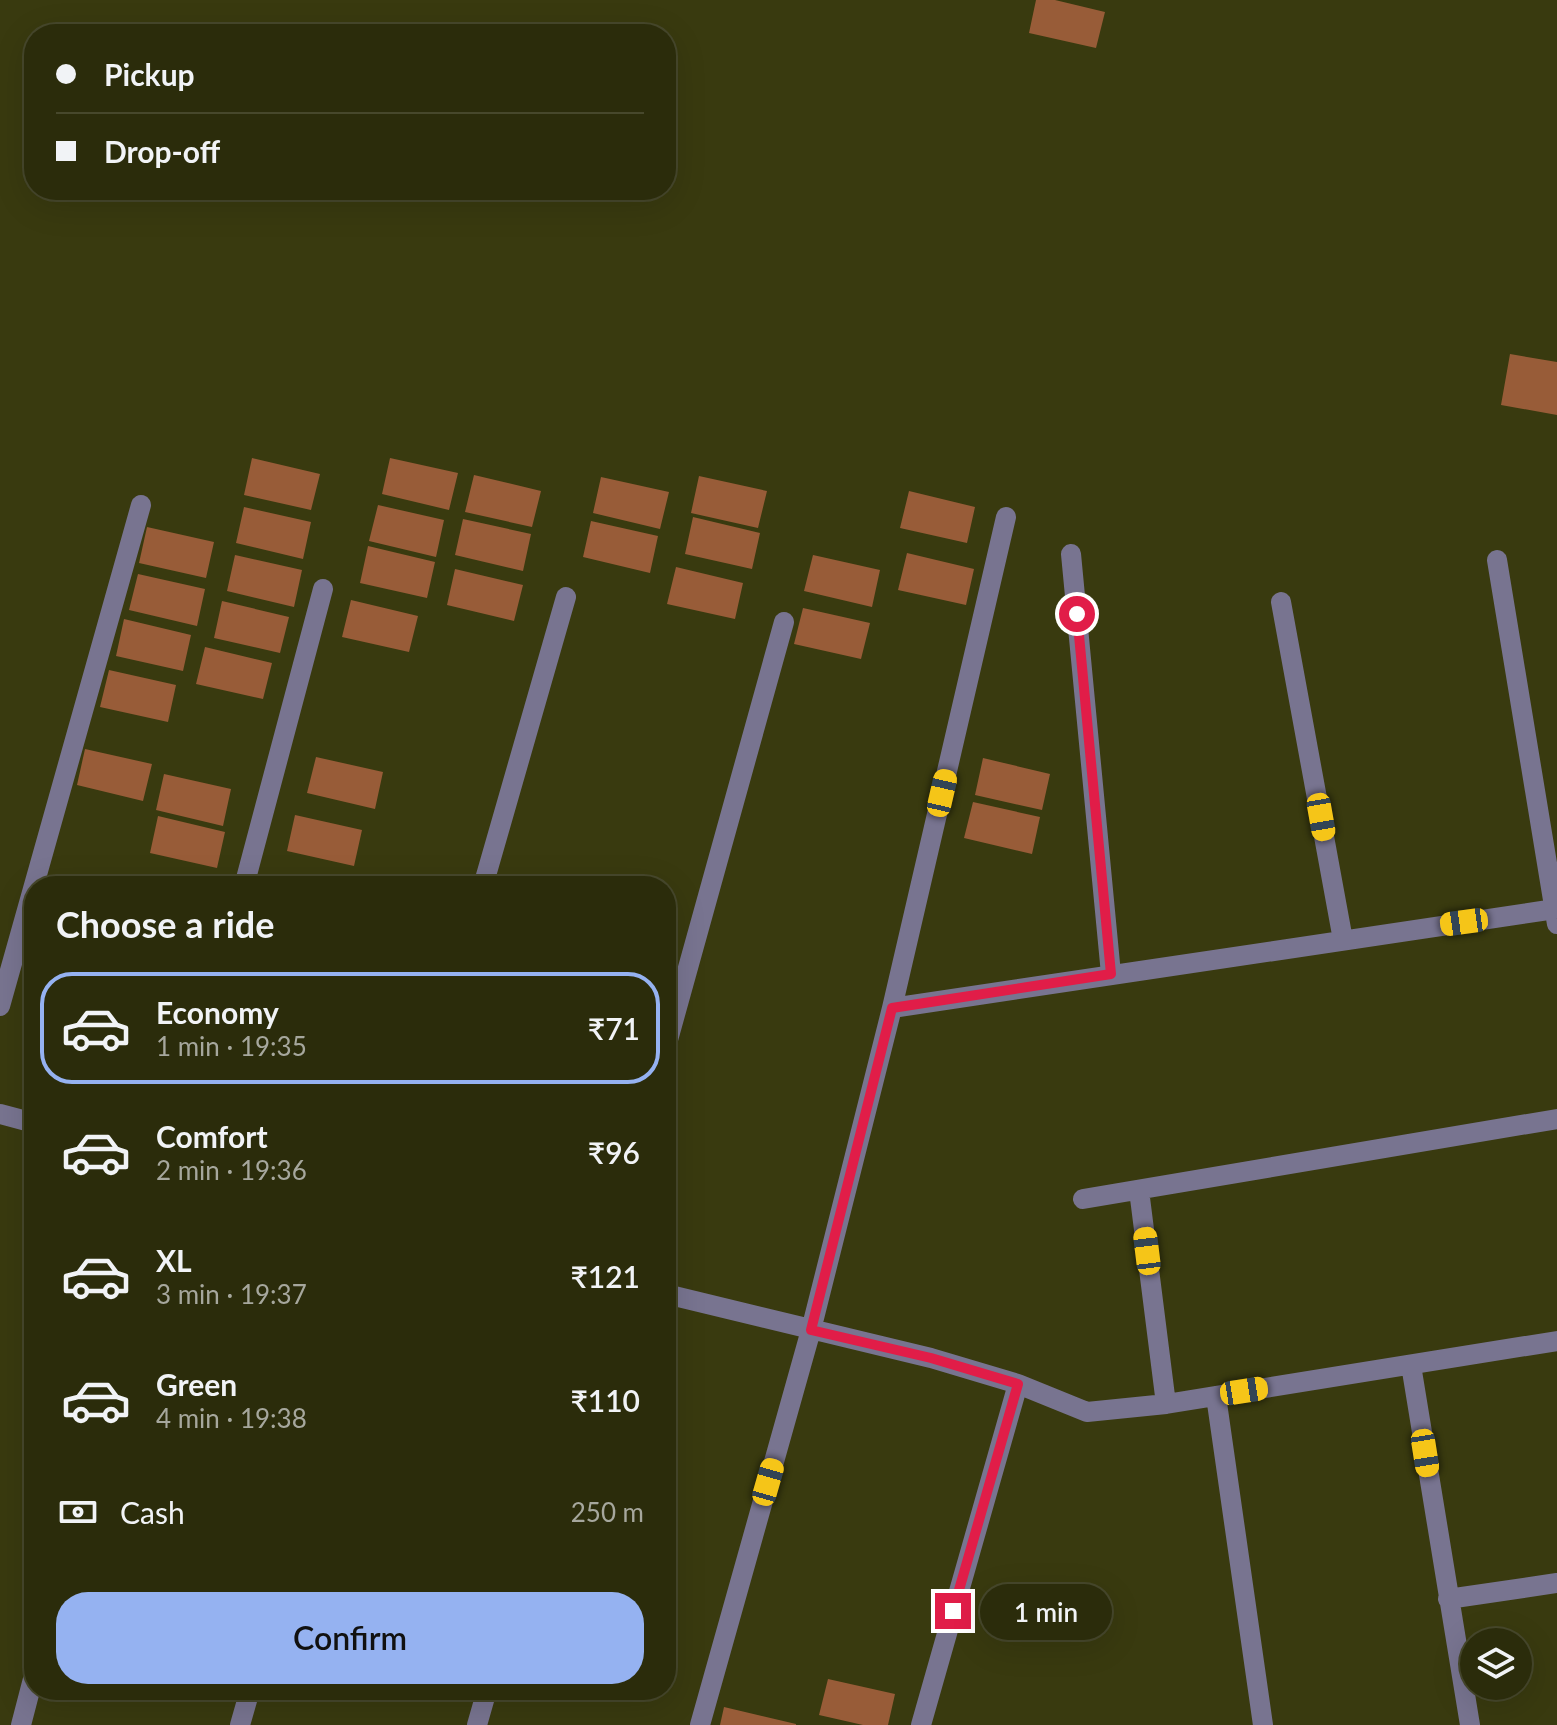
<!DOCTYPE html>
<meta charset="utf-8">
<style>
:root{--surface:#2b2c0b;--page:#333414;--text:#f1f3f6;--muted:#a6a79d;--line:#47482c;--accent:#95b2f1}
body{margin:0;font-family:Lato,sans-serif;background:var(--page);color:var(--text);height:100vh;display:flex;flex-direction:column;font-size:30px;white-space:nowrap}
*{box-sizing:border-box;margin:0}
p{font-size:26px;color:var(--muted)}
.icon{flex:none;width:44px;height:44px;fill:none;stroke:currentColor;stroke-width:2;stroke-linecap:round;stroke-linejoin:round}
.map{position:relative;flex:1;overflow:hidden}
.drawer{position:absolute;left:24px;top:876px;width:652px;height:824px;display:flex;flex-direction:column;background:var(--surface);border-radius:32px;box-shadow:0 8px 32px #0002,0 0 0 2px var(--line)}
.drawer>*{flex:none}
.hud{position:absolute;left:24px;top:24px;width:652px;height:176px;border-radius:32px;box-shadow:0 8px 32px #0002,0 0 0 2px var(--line);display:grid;align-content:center;height:176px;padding:0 32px;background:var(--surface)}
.buttons{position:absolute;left:1460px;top:1628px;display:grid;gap:16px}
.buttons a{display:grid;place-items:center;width:72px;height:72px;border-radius:50%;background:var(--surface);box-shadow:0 8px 32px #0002,0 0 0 2px var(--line);font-size:40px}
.end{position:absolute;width:36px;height:36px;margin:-18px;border:10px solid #e11d48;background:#fff;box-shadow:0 0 0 4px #fff}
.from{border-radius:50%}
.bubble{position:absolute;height:56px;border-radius:28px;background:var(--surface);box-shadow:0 8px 32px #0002,0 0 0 2px var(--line);font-size:26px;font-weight:600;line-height:56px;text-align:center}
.car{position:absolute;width:24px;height:48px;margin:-24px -12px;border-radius:10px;box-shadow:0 0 6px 2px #0007;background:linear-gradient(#f5c518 24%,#345 0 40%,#f5c518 0 76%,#345 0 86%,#f5c518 0)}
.hud b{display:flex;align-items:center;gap:28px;height:76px;font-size:30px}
.hud b+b{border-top:2px solid var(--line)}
.hud i{width:20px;height:20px;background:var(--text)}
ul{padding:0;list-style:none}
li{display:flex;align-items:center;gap:24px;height:112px;margin:0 16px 12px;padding:0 16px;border:4px solid transparent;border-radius:32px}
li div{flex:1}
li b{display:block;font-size:30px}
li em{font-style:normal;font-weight:600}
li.selected{border-color:var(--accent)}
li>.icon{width:72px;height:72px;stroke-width:1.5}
h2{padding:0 32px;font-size:36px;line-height:96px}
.pay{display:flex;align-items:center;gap:20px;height:88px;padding:0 32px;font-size:30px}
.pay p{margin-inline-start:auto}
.action{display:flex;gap:16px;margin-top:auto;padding:16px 32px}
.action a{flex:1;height:92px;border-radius:32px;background:var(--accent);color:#111;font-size:32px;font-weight:600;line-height:92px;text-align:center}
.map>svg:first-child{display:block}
</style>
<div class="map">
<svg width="1557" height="1725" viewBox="0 0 1557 1725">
<rect width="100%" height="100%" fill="#393a0f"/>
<path fill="#985c38" d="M1036 0H1055L1105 12 1096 48 1029 33Z
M1510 354 1557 362V415L1501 405Z
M252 458 320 474 311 510 244 495Z
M390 458 458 473 449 510 382 494Z
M474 475 541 491 532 527 465 512Z
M699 476 767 491 758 528 691 513Z
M601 477 669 492 660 529 593 513Z
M909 491 975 507 967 543 900 528Z
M378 505 444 520 436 557 369 541Z
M244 507 311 522 303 559 236 543Z
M693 517 760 533 752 569 685 554Z
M463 519 531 534 523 571 455 555Z
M591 521 658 536 650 573 583 557Z
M147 527 214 542 206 578 139 563Z
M368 546 435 562 427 598 360 583Z
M907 553 974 569 966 605 898 590Z
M235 555 302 570 294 607 227 591Z
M813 555 880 570 872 607 804 591Z
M676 567 743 583 735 619 667 604Z
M455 569 523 585 514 621 447 605Z
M138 574 205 589 197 626 129 610Z
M351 600 418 616 409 652 342 637Z
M222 601 289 617 280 653 214 638Z
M803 608 870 623 861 659 794 644Z
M124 619 191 635 183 671 116 656Z
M205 647 272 663 263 699 196 684Z
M109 670 176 685 168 722 100 707Z
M85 749 152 764 143 801 77 785Z
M316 757 383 772 375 809 307 793Z
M983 758 1050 774 1042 810 975 795Z
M164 774 231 789 223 826 156 810Z
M973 802 1040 817 1032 854 964 838Z
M295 815 362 830 354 866 287 851Z
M158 816 225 832 217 868 150 853Z
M150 879 176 885 175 886H148Z
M828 1679 895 1694 888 1725H863L819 1715Z
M724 1707 796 1724V1725H720Z"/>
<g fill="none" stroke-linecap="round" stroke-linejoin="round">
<path stroke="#787490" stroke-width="20" d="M1071 554 1111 974
M1497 560 1557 924
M1281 602 1343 940
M244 886 323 589
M483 886 566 597
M0 1006 141 505
M892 1008 1555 909
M666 1047 784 622
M0 1114 34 1123
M1139 1190 1166 1404
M1083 1199 1557 1119
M666 1294 931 1358 1018 1384 1087 1412 1166 1404 1557 1341
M1411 1365 1470 1725
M1216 1396 1263 1725
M1448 1599 1557 1583
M21 1725 34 1675
M240 1725 250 1690
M477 1725 487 1690
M700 1725 811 1330 892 1008 1006 517
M921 1725 1018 1384"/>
</g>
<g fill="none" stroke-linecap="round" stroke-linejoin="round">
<path stroke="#e11d48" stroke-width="10" d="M953 1611 1018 1384 931 1358 811 1330 892 1008 1111 974 1077 614"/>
</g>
</svg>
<div class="buttons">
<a><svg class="icon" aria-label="layers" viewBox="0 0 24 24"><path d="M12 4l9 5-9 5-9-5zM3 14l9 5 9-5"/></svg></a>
</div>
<i class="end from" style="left:1077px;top:614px"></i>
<i class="end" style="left:953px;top:1611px"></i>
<div class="bubble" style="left:980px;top:1584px;width:132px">1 min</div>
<i class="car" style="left:942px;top:793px;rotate:13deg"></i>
<i class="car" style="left:1321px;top:817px;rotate:170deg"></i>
<i class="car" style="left:1464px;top:922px;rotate:262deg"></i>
<i class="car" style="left:1147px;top:1251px;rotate:353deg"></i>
<i class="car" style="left:1244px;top:1391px;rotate:81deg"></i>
<i class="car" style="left:1425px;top:1453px;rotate:171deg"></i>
<i class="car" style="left:768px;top:1482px;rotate:16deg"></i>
<div class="hud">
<b><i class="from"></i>Pickup</b>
<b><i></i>Drop-off</b>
</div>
<section class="drawer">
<h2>Choose a ride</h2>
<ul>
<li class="selected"><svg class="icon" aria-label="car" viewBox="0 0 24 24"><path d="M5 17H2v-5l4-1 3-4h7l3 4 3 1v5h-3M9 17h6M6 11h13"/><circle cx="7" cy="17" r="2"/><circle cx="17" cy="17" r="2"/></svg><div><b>Economy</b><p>1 min · 19:35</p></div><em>₹71</em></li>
<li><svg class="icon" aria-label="car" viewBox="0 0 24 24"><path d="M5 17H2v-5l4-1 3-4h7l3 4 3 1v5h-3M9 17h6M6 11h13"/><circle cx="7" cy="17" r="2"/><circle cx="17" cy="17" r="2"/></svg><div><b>Comfort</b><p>2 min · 19:36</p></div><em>₹96</em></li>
<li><svg class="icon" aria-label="car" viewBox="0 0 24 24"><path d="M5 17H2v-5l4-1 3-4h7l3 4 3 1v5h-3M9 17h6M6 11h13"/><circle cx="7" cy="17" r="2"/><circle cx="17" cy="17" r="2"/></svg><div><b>XL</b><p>3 min · 19:37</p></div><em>₹121</em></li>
<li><svg class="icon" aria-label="car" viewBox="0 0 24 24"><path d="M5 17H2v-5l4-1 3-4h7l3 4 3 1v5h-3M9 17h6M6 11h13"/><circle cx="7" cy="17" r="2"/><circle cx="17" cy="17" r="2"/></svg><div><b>Green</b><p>4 min · 19:38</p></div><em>₹110</em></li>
</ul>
<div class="pay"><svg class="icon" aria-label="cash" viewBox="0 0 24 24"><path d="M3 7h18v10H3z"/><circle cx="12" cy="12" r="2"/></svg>Cash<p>250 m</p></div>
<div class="action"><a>Confirm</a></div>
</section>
</div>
